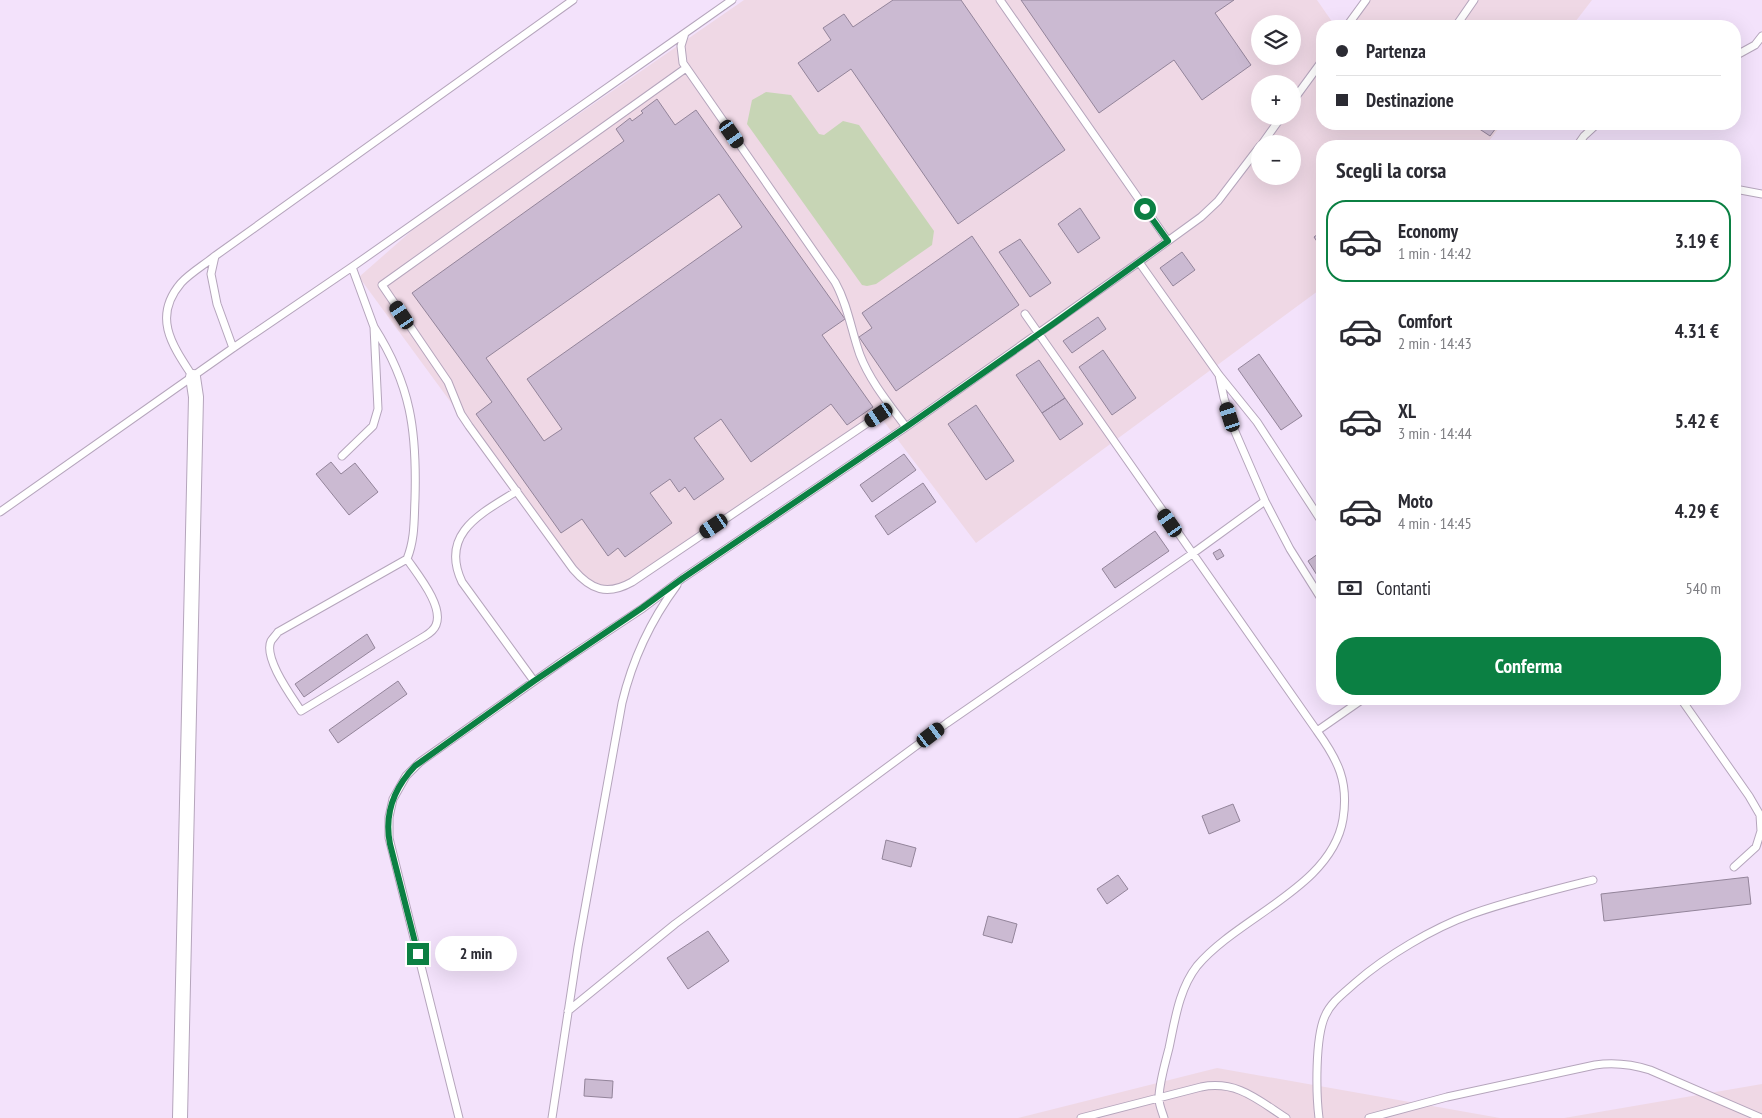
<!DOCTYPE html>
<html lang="it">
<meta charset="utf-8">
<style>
:root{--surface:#fff;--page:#f7f7f7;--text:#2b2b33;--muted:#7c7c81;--line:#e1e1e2;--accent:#0b8043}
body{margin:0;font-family:"PT Sans Narrow",sans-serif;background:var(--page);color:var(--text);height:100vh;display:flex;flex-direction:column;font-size:19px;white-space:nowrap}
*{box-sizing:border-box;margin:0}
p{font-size:16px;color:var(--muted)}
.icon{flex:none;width:28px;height:28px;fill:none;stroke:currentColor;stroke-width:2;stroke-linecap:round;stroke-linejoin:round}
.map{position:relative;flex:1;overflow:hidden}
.drawer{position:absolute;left:1316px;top:140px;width:425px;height:565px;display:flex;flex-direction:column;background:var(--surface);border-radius:20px;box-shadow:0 5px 20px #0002}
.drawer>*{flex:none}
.guide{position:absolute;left:1316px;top:20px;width:425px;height:110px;border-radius:20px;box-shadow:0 5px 20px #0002;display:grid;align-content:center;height:110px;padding:0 20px;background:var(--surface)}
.fabs{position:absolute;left:1251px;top:15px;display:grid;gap:10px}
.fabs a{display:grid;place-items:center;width:50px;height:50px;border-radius:50%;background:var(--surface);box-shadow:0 5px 20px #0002;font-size:25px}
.end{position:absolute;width:22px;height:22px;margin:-11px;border:6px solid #0b8043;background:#fff;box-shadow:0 0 0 2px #fff}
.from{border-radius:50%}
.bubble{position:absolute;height:35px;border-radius:18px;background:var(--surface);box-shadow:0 5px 20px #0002;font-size:16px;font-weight:700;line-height:35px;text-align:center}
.car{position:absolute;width:15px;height:30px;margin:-15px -8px;border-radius:6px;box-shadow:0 0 4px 1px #0007;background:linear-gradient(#222 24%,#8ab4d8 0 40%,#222 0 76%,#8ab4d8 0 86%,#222 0)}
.guide b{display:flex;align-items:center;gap:18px;height:48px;font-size:19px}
.guide b+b{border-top:1px solid var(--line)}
.guide i{width:12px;height:12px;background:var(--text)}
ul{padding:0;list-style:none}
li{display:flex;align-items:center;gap:15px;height:82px;margin:0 10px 8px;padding:0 10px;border:2px solid transparent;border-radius:20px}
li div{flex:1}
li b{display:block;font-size:19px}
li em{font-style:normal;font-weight:700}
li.selected{border-color:var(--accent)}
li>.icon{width:45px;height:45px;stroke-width:1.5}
h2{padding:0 20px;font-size:22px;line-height:60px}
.pay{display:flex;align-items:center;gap:12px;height:55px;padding:0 20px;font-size:19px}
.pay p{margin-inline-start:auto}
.button{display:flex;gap:10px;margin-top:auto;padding:10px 20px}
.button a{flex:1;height:58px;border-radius:20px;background:var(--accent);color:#fff;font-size:20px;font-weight:700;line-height:58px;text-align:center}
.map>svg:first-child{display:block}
</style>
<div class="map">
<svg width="1762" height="1118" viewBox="0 0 1762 1118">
<rect width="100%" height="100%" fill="#f3e2fb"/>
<path fill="#efd8e5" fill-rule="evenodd" d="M744 0H1317L1335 26H1322V124H1502L1485 146H1322V288L976 543 879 415 632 582 602 590 573 569 359 277 417 226ZM1260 24H1292V56H1260ZM1260 84H1292V116H1260ZM1260 144H1292V176H1260Z
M1366 0H1592L1572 26H1347Z
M1217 1068 1500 1118H1018Z
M1762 1084V1118H1564Z"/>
<path fill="#c7d5b5" d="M766 92 791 95 819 134 824 135 843 121 859 125 934 231 932 245 876 284 867 286 862 285 747 124 752 100Z"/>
<path fill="#cbbad2" stroke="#93849a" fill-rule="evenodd" d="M893 0H961L1065 150 958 224 851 69 818 92 798 63 831 40 823 28 844 14 853 27Z
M1021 0H1234L1215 13 1251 65 1202 100 1174 60 1099 113Z
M657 99 675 125 696 110 845 319 822 335 873 407 847 425 831 404 751 462 721 419 694 438 724 479 694 500 685 487 679 492 670 479 650 493 672 523 625 557 618 548 608 556 582 519 561 533 476 414 492 402 412 293 624 141 616 129 630 118 632 121 643 113 641 111ZM719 194 742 227 527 379 562 429 544 441 486 358Z
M1472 124H1499L1490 136Z
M1080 208 1100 238 1078 253 1058 224Z
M1322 231V249L1314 237Z
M972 236 1019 305 896 391 859 337 872 328 862 313Z
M1020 239 1051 283 1030 297 999 252Z
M1182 252 1195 270 1173 286 1160 268Z
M1098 317 1106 329 1072 353 1063 341Z
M1103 350 1136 398 1112 415 1079 367Z
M1259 354 1302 416 1281 430 1238 369Z
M1039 360 1065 398 1042 413 1016 375Z
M1065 398 1083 424 1060 440 1042 413Z
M976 405 1014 461 986 480 948 424Z
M904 454 916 470 872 502 860 485Z
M331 462 341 474 355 463 378 492 349 515 316 474Z
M923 483 936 502 888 535 875 516Z
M1155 531 1169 551 1115 588 1102 569Z
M1220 549 1224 556 1217 560 1213 553Z
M1322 551V583L1308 561Z
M367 634 375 648 304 697 295 684Z
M398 681 407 694 338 743 329 730Z
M1233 804 1240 821 1209 834 1202 816Z
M886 840 916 848 911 867 882 859Z
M1118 875 1128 889 1107 904 1097 889Z
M1748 877 1751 904 1604 921 1601 894Z
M988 916 1017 924 1012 943 983 935Z
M708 931 729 961 688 989 667 958Z
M585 1079 613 1081 612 1098 584 1096Z"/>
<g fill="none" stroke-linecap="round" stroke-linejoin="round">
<g stroke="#b5a5bc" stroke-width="9">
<path id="lane" d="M732 0 685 33 681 46 683 63 835 282C848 305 851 330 860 355 870 381 889 404 906 427
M1000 0 1168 241
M1347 26 1366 0
M1456 26 1474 0
M1735 56 1755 45 1762 36
M686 68 382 285 448 382 461 414 469 426 573 569C591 590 607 596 632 582L891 407
M1292 102 1322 61
M1262 144 1282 116
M1577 146 1584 136 1597 124
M1735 189 1762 194
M1139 262 1219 375 1257 422 1322 522
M1025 314 1317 731 1363 699
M374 327C411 385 417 431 415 499 414 520 415 539 407 559L278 632C276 635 273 638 271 641 263 658 292 697 301 711L425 636C430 633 434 630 436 625 444 606 417 574 407 559
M233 348 217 304 211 274 215 256 573 0
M1219 375 1224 398 1233 427 1265 501 1290 549 1322 600
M193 377C172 345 152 317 181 283 190 273 204 265 215 256
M342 456 373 426 378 409 374 327 352 267
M517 491C482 513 439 533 462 582L534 681
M0 512 233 348 352 267 685 33
M1681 699 1749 796 1760 815 1761 831 1756 847 1734 867
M568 1011 675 924 947 723 1192 554 1265 501
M459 1118 389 838V817L393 799 406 776 420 762 560 663 643 608 683 578 906 427 1139 262 1201 217 1218 201 1260 146
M552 1118 578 947 622 703C632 661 651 620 677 585
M1081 1118 1201 1087C1237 1080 1258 1100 1286 1118
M1164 1118C1162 1111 1158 1103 1159 1096 1160 1080 1165 1064 1169 1048 1175 1020 1179 989 1197 966 1239 916 1332 887 1343 819 1349 782 1338 760 1317 731
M1319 1118C1316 1094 1315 1038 1325 1016 1331 1002 1344 993 1355 983 1386 956 1433 928 1472 914 1512 900 1553 890 1593 880
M1369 1118 1447 1097 1595 1065C1615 1062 1631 1064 1650 1070L1761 1118"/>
</g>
<g stroke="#b5a5bc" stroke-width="16">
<path id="street" d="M180 1118 196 397 193 377"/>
</g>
<use href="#lane" stroke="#fff" stroke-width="7"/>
<use href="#street" stroke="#fff" stroke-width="14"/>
</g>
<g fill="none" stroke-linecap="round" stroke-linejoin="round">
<path stroke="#0b8043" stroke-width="6" d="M418 954 390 844C384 814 394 788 415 766L534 681 642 608 683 578 906 427 1053 324 1168 241 1145 209"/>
</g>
</svg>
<div class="fabs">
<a><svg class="icon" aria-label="layers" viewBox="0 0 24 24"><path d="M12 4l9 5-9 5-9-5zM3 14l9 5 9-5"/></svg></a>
<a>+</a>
<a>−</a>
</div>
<i class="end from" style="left:1145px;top:209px"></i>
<i class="end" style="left:418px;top:954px"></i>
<div class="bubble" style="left:435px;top:936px;width:82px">2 min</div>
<i class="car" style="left:732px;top:134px;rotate:145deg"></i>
<i class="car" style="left:402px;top:315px;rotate:326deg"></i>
<i class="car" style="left:879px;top:415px;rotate:236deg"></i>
<i class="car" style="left:1230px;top:417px;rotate:342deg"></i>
<i class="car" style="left:1170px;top:523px;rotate:325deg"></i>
<i class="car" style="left:714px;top:526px;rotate:236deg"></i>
<i class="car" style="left:931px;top:735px;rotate:53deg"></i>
<div class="guide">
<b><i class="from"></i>Partenza</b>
<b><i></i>Destinazione</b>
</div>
<section class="drawer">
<h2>Scegli la corsa</h2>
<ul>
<li class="selected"><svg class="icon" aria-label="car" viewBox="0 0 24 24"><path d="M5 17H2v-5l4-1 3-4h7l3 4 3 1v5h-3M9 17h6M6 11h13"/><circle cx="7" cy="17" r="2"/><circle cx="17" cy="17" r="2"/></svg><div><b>Economy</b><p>1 min · 14:42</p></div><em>3.19 €</em></li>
<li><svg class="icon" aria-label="car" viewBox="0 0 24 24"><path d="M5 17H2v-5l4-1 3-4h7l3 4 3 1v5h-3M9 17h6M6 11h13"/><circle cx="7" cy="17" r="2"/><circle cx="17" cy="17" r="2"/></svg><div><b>Comfort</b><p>2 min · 14:43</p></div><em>4.31 €</em></li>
<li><svg class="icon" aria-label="car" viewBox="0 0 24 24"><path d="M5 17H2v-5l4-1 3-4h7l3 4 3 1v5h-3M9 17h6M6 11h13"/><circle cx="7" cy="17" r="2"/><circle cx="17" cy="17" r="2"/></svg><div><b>XL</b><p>3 min · 14:44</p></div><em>5.42 €</em></li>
<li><svg class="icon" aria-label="car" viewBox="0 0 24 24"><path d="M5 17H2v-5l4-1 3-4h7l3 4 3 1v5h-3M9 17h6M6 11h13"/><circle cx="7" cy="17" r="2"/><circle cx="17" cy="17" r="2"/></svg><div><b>Moto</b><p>4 min · 14:45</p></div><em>4.29 €</em></li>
</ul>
<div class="pay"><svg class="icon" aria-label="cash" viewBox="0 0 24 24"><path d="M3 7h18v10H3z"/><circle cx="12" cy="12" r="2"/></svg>Contanti<p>540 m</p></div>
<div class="button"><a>Conferma</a></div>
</section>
</div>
